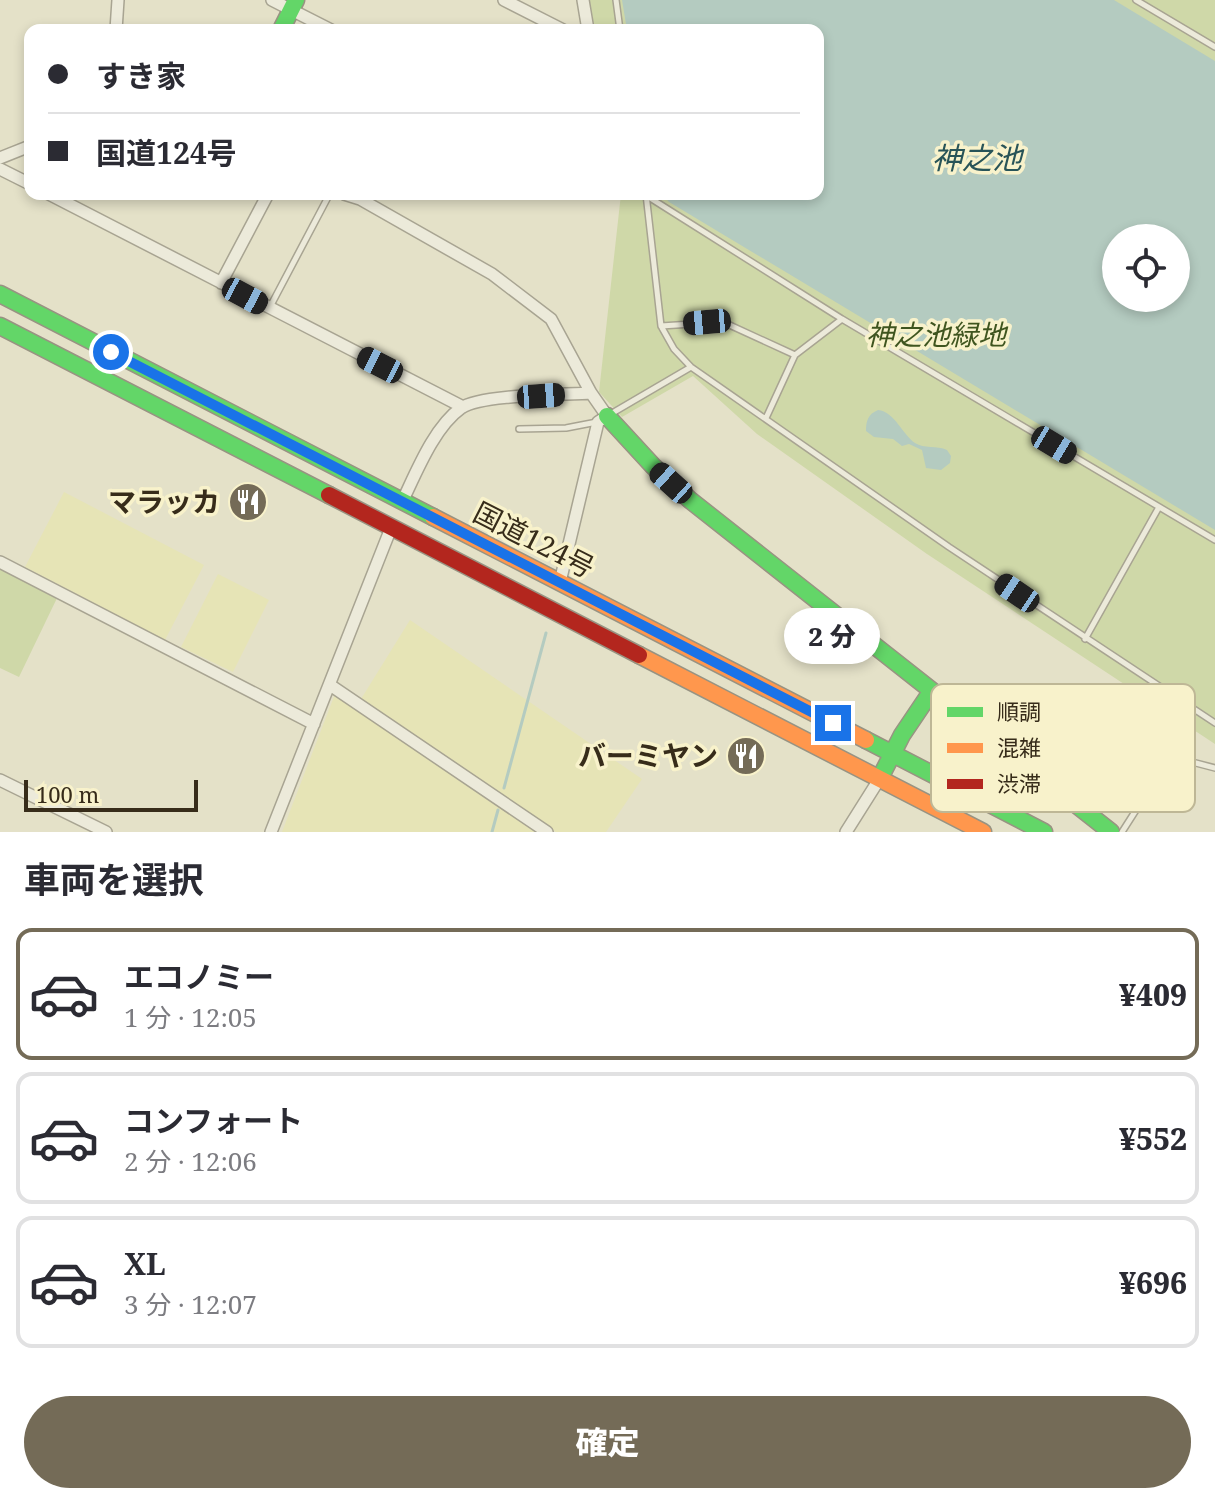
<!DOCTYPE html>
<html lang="ja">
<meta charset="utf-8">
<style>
:root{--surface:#fff;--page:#f7f7f7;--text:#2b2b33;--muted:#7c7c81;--line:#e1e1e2;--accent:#746b57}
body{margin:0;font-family:"Noto Serif","Noto Sans JP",serif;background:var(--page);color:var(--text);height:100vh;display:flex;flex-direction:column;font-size:30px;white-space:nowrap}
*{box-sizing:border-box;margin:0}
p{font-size:26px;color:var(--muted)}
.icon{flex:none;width:44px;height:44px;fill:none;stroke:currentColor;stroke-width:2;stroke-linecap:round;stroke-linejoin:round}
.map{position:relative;height:832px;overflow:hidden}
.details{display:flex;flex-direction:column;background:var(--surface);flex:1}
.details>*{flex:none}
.hud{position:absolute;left:24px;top:24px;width:800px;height:176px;border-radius:16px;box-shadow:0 4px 12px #0003;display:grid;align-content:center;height:176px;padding:0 24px;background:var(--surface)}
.fabs{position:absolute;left:1102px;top:224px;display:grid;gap:16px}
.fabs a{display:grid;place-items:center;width:88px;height:88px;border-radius:50%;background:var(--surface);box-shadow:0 4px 12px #0003;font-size:40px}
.scale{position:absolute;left:24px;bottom:20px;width:174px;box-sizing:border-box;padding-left:8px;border:4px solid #372c1a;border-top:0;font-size:22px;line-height:28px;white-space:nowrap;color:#372c1a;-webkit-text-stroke:6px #f8f2cb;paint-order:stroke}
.end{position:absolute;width:36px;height:36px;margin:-18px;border:10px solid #1a73e8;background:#fff;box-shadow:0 0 0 4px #fff}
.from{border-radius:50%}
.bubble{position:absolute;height:56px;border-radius:28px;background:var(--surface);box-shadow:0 4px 12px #0003;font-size:26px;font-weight:800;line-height:56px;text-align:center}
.car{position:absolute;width:24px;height:48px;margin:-24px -12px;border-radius:10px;box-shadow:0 0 6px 2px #0007;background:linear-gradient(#222 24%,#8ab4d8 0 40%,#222 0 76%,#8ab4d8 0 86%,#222 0)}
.hud b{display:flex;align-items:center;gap:28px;height:76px;font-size:30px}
.hud b+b{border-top:2px solid var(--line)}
.hud i{width:20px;height:20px;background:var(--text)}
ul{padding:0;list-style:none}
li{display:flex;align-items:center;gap:24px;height:132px;margin:0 16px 12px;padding:0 8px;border:4px solid var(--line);border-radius:16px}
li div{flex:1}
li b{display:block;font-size:30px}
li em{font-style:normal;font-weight:800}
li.current{border-color:var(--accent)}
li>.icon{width:72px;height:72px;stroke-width:1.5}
h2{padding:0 24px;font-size:36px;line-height:96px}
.action{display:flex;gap:16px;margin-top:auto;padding:16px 24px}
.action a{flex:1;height:92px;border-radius:48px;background:var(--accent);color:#fff;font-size:32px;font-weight:800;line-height:92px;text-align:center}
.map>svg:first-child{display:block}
</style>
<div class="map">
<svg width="1215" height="832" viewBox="0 0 1215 832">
<rect width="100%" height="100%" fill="#e4e1c8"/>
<path fill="#e6e4b6" d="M64 492 204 565 165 640 25 567Z
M218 574 269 600 233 672 181 647Z
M410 620 642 779 606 832H556L361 699Z
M335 694 538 832H282Z"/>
<path fill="#cfd8a8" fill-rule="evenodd" d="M589 0H1215V744L927 554 757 434 693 376 622 417 599 392 621 194H818V30H594ZM1116 238H1176V298H1116Z
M0 569 58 596 19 677 0 668Z"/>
<path fill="#b4cbc0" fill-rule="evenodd" d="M622 0H1114L1215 61V530L669 202 662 194H818V30H627ZM1116 238H1176V298H1116Z
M878 410C895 412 902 434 915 443 924 449 937 445 947 450L951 456 950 463 941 470 926 468 922 450 909 444 902 446 893 439 874 437 866 431C866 421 868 414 878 410Z"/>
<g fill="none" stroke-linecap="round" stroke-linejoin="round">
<path stroke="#b4cbc0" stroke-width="3" d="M504 788 546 633
M492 832 498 810"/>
<g stroke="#a8a492" stroke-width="8">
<path id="lane" d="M616 0 620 30
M1136 0 1215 47
M646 194 661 326 674 349 691 367 949 547 1215 723
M647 196 842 319 1215 540
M270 307 327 199V194
M661 326 723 322 795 355
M609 415 691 367
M766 418 795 355 842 319
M519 429 566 428 597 422
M1085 639 1159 507
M1122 832 1168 760 1184 757 1192 762 1215 768"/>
</g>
<g stroke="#a8a492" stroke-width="14">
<path id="street" d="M272 0 331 30
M504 0 563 30
M583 0 588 30
M116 30 118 0
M0 158 30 146
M0 169 30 184
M49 194 463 407
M344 194 360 199 492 274 551 319 591 393 607 416 598 422 560 582
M221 283 268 194
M402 502C416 473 434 427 461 408 482 394 563 395 591 393
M0 562 314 724
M330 685 547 832
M0 780 106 832
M271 832 391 528
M846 832 880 778"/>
</g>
<g stroke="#989382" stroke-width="19">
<path id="fast" d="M281 30 296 0
M0 294 433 517
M0 326 329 495
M607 416 653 466 690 500 1111 832
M866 740 1044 832
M880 778 902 735 931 692"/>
</g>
<g stroke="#989382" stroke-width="19">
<path id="slow" d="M433 517 866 740
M639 655 983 832"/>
</g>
<g stroke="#989382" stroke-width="19">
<path id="jam" d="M329 495 639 655"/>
</g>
<use href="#lane" stroke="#eceada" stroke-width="5"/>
<use href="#street" stroke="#eceada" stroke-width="11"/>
<use href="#fast" stroke="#63d668" stroke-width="16"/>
<use href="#slow" stroke="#ff974d" stroke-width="16"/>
<use href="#jam" stroke="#b3261e" stroke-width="16"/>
</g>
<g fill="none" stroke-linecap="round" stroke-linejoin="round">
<path stroke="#1a73e8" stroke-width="10" d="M111 352 833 723"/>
</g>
<defs>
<g id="restaurant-disc" transform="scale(2)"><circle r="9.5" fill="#746b57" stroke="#f8f2cb"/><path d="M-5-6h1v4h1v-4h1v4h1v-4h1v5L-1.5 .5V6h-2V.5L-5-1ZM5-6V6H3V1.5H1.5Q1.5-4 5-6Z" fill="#fff"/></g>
</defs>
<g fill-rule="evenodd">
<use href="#restaurant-disc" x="248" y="502"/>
<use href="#restaurant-disc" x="746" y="756"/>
</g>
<g text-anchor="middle" stroke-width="7" stroke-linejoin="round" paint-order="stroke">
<g font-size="28" font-style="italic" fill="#3f551f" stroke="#f8f2cb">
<text x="936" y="345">神之池緑地</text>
</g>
<g font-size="28" font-weight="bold" fill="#372c1a" stroke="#f8f2cb" text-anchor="end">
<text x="220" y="512">マラッカ</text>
<text x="718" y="766">バーミヤン</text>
</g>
<g font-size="28" fill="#372c1a" stroke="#f8f2cb">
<text transform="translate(534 540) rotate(27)" y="10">国道124号</text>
</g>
<g font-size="30" font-style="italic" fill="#285458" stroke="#f8f2cb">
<text x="977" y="169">神之池</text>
</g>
</g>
<rect x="931" y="684" width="264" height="128" rx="12" fill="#f8f2cb" stroke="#beb796" stroke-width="2"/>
<rect x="947" y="707" width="36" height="10" fill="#63d668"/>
<rect x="947" y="743" width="36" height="10" fill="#ff974d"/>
<rect x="947" y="779" width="36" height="10" fill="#b3261e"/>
<g font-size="22" fill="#372c1a">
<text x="997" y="720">順調</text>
<text x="997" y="756">混雑</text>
<text x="997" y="792">渋滞</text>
</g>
</svg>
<div class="fabs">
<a><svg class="icon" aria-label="locate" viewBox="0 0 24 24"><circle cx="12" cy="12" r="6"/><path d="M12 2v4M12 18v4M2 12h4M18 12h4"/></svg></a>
</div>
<div class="scale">100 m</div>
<i class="end from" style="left:111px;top:352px"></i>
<i class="end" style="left:833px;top:723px"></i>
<div class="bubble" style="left:784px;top:608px;width:96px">2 分</div>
<i class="car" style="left:245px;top:296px;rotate:118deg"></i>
<i class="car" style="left:707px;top:322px;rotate:265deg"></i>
<i class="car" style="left:380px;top:365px;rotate:297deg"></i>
<i class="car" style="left:541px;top:396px;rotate:86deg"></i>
<i class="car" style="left:1054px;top:445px;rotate:121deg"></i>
<i class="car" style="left:671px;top:483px;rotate:312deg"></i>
<i class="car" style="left:1017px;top:593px;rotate:304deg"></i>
<div class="hud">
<b><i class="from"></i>すき家</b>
<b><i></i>国道124号</b>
</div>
</div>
<section class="details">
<h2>車両を選択</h2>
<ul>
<li class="current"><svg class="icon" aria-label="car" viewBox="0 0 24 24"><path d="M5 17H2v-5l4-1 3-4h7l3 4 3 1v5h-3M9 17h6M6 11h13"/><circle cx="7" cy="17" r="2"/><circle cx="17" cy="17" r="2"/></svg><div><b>エコノミー</b><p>1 分 · 12:05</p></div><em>¥409</em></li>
<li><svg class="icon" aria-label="car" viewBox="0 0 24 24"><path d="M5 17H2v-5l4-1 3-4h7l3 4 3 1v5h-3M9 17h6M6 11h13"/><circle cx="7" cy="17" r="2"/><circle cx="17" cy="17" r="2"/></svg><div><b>コンフォート</b><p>2 分 · 12:06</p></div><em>¥552</em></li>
<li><svg class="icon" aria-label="car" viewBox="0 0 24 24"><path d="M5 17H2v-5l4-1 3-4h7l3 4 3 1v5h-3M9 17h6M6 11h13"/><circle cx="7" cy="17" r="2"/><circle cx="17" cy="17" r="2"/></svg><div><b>XL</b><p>3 分 · 12:07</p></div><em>¥696</em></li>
</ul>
<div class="action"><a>確定</a></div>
</section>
